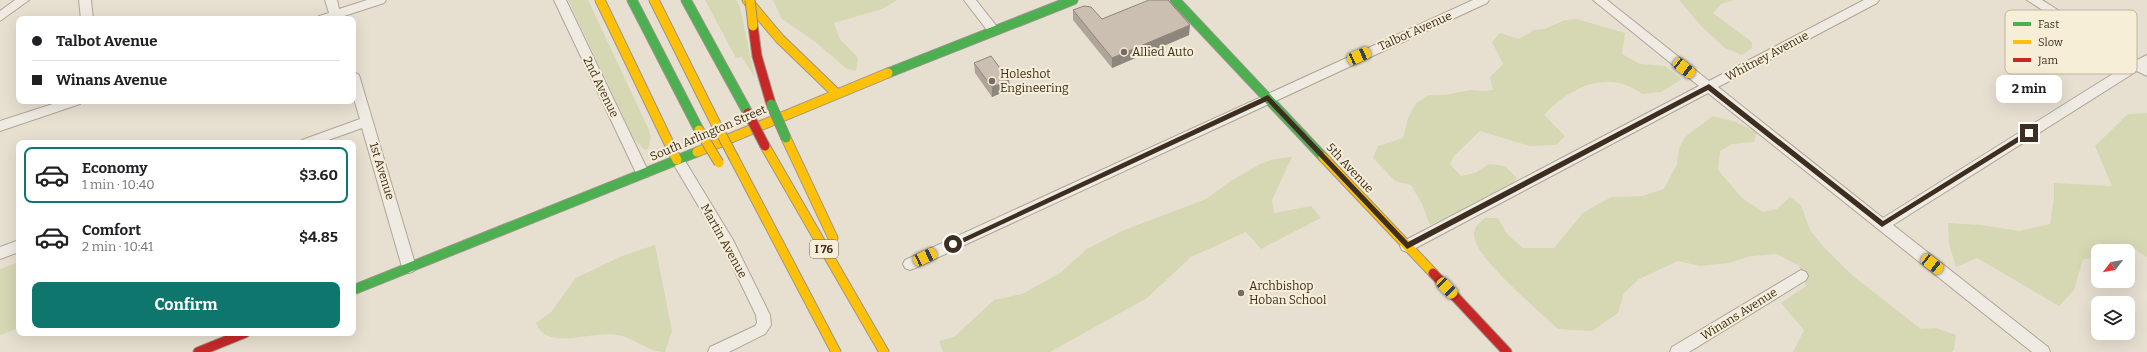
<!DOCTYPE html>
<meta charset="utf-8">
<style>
:root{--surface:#fff;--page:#f2f2f2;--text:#202124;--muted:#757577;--line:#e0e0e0;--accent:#0f766e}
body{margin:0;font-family:Bitter,serif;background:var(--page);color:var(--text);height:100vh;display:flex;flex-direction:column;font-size:15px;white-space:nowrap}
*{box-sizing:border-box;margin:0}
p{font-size:13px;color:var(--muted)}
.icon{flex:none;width:22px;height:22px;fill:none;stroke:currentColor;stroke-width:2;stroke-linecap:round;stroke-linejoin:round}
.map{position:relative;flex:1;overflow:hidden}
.details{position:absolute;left:16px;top:140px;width:340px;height:196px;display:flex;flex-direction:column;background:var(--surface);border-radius:8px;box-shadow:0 4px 16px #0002}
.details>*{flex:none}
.top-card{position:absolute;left:16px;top:16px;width:340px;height:88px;border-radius:8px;box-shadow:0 4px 16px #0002;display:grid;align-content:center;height:88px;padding:0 16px;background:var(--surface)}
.needle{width:26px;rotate:239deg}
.controls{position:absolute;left:2091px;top:244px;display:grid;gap:8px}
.controls a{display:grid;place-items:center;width:44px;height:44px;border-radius:8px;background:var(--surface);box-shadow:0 4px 16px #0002;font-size:20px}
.end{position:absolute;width:18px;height:18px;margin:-9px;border:5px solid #3d2e20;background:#fff;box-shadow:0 0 0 2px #fff}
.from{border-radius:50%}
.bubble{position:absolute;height:28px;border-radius:8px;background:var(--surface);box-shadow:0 4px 16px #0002;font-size:13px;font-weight:700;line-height:28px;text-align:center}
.car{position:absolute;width:12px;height:24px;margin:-12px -6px;border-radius:5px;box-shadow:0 0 3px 1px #0007;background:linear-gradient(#f5c518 24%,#345 0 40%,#f5c518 0 76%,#345 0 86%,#f5c518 0)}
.top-card b{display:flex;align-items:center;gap:14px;height:38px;font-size:15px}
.top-card b+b{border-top:1px solid var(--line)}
.top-card i{width:10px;height:10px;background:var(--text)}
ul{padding:7px 0 0;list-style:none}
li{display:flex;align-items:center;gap:12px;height:56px;margin:0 8px 6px;padding:0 8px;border:2px solid transparent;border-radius:8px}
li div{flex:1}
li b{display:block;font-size:15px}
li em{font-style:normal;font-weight:700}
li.active{border-color:var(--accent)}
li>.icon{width:36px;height:36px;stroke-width:1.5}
.primary-button{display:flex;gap:8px;margin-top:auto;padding:8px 16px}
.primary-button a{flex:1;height:46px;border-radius:8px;background:var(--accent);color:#fff;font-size:16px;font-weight:700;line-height:46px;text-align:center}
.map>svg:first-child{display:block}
</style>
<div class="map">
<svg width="2147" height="352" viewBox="0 0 2147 352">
<rect width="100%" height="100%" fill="#e7e0d1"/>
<path fill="#d6d7b3" d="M568 0H588L649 130 651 137 648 149 645 150 634 139Z
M705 0H736L740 7 755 78 742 57 736 58Z
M773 0H897L882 9 834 23 840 39 858 58 856 71 847 69 814 41 782 19Z
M1679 0H1734L1721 4 1713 13 1752 42V48L1742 55 1725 48 1701 26Z
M1576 19 1625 33 1622 54 1640 64 1665 66 1682 79 1661 92 1642 94C1608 68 1570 87 1544 115L1565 136 1556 145 1529 146 1480 131 1454 156 1450 164 1461 176 1475 173 1489 164 1505 166 1517 178 1506 190 1430 225 1422 204 1411 185 1395 181 1373 158 1378 146 1403 138 1408 118 1416 103 1429 95H1445L1470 90 1485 91 1493 90 1490 77 1503 64 1492 42 1500 33 1519 39 1534 30 1544 29 1565 20Z
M2147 113V257L2129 245 2117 251H2098V258L2083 259 2074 290 2059 306 1977 258 1956 267 1949 244 1948 223 1982 225 2019 231 2050 224 2054 199V183L2112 186 2095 146 2128 114Z
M1713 116 1736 122 1757 132 1754 142 1732 144 1720 151 1718 170 1743 199 1763 212 1777 209 1790 197 1801 205 1810 230 1821 244 1853 276 1921 329 1936 328 1956 335 1954 350 1951 352H1793L1804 330 1781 303 1806 286 1799 266 1777 254 1751 256 1729 263 1700 266 1678 261 1639 279 1624 293 1618 313 1592 331 1558 329C1540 312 1474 257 1474 235 1474 227 1479 223 1485 218H1498L1507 234 1523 248H1554L1583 213 1600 203 1612 197 1643 196 1664 189 1677 164 1679 148 1685 137Z
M1292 157 1272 200 1274 213 1311 206 1321 218 1261 249 1246 232 1191 257 1147 298 1050 352H943L939 341 954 337 994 300 1022 294 1060 273 1087 249 1122 231 1206 199 1231 181 1260 164 1274 159Z
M655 245 672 331 665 352C648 352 634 338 618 335 592 330 547 352 536 323L551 312 576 278 622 256Z
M19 262V328L0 335V269Z"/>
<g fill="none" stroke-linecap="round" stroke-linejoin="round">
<g stroke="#ada599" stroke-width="2">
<path id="street" d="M15 0H29L0 21V11Z
M79 0H91L93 19H81Z
M325 0H337L339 9 367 0H386L384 3 341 17 342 19H317L319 16 329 13Z
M554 0H566L649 173 648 177H638Z
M964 0H976L998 28 1000 31 998 34H990Z
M1473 0H1489L1487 3 915 268 910 270 905 268 903 264 905 260Z
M1593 0H1607L1709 81 1864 0H1879L1877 3 1718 87 1883 218 2127 65 2027 0H2042L2137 60 2147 55V76L2137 71 1893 225 2048 347 2050 352H2032L1708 93 1412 250 1407 252 1402 250 1400 246 1402 242 1699 86Z
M353 71 359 75 416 267 414 271 409 273 404 271 402 267 362 128 320 143H300L302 140 360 119 353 96Z
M62 101H82L80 104 0 131V121Z
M677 155 682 156 733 240 770 315 771 325 765 334 729 352H708L710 347 755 326 757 323 756 315 723 247 671 160 672 156Z
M19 240V252L0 259V247Z
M1801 270 1806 272 1808 276 1806 280 1689 352H1670L1672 347Z"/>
</g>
<g stroke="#9c958a" stroke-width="11">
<path id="fast" d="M632 0 699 130
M686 0 748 113
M1175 0 1323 157
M888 73 1073 0
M353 290 697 152"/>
</g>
<g stroke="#9c958a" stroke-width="11">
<path id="slow" d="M600 0 677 160
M654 0 717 126
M747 0 780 39 836 93
M786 138 833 238
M765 146 884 352
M697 152 888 73
M1323 157 1433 273
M734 158 836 352"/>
</g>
<g stroke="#9c958a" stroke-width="11">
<path id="jam" d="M753 26 757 56 771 104
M1433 273 1507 352
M198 352 245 333"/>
</g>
<use href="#street" fill="#efebe3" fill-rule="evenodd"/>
<use href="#fast" stroke="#4caf50" stroke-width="9"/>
<use href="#slow" stroke="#ffc107" stroke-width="9"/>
<use href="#jam" stroke="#c62828" stroke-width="9"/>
<g stroke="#928b80" stroke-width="11" stroke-linecap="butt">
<path id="fast-bridge" d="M771 104 786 138"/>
</g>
<g stroke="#928b80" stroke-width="11" stroke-linecap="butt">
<path id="slow-bridge" d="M750 0 753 26
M717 126 734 158
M699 130 719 163"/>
</g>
<g stroke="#928b80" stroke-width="11" stroke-linecap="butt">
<path id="jam-bridge" d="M748 113 765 146"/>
</g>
<use href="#fast-bridge" stroke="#4caf50" stroke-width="9"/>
<use href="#slow-bridge" stroke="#ffc107" stroke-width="9"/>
<use href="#jam-bridge" stroke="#c62828" stroke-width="9"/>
</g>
<path fill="#afa499" d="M1073 10 1102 19 1189 35 1112 68 1073 20Z
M974 63 1009 80 1010 89 992 97 975 73Z"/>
<path fill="#8e867d" d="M1190 25 1189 35 1112 68V58Z
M1009 80 1010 89 992 97V87Z"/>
<path fill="#cbbfb2" stroke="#8e867d" d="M1149 0H1168L1190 25 1112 58 1073 10 1084 6 1091 7 1102 19Z
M991 56 1009 80 992 87 974 63Z"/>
<path fill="#3d2e20" d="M1709 84 1883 221 2027 131 2033 133 1882 227 1708 90 1407 249 1267 101 956 246H953L950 244 1268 95 1408 242Z"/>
<g fill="#786c5e" stroke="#f7eed8" stroke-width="1.5">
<circle cx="1124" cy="52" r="4"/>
<circle cx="992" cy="81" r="4"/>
<circle cx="1241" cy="293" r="4"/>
</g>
<g text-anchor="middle" stroke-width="4" stroke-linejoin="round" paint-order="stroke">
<rect fill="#f7eed8" stroke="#756857" stroke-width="1" x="810" y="240" width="28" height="18" rx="3"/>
<g font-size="11" font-weight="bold" fill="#3d2e20">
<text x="824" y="253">I 76</text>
</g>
<g font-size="12" fill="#3d2e20" stroke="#f7eed8">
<text transform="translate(1415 31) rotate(-24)" y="4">Talbot Avenue</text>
<text transform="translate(1767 56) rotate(-28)" y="4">Whitney Avenue</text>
<text transform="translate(601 87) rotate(64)" y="4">2nd Avenue</text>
<text transform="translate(708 133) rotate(-23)" y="4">South Arlington Street</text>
<text transform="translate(1350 168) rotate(47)" y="4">5th Avenue</text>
<text transform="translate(382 171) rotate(73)" y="4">1st Avenue</text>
<text transform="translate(724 241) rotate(61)" y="4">Martin Avenue</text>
<text transform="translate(1739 314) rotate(-32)" y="4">Winans Avenue</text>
</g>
<g font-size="12" fill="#3d2e20" stroke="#f7eed8" text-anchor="start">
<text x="1132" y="56">Allied Auto</text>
<text x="1000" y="78">Holeshot<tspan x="1000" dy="14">Engineering</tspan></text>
<text x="1249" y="290">Archbishop<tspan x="1249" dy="14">Hoban School</tspan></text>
</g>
</g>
<rect x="2005" y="10" width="132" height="64" rx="6" fill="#f7eed8" stroke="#bfb4a1" stroke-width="1"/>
<rect x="2013" y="22" width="18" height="4" fill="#4caf50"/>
<rect x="2013" y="40" width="18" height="4" fill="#ffc107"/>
<rect x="2013" y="58" width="18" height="4" fill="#c62828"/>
<g font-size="11" fill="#3d2e20">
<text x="2038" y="28">Fast</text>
<text x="2038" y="46">Slow</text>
<text x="2038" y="64">Jam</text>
</g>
</svg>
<div class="controls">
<a><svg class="needle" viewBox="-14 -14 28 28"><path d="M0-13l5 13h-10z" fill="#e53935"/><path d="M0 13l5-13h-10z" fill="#757577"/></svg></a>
<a><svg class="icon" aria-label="layers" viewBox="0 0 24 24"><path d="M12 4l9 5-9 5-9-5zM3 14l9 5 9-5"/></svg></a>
</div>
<i class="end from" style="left:953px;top:244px"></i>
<i class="end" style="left:2029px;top:133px"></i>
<div class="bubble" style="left:1996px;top:75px;width:66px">2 min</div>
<i class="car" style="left:1359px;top:56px;rotate:66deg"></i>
<i class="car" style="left:1684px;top:68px;rotate:128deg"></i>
<i class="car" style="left:925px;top:257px;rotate:65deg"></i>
<i class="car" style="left:1932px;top:264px;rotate:128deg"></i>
<i class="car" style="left:1447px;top:288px;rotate:136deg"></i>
<div class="top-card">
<b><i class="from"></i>Talbot Avenue</b>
<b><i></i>Winans Avenue</b>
</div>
<section class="details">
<ul>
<li class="active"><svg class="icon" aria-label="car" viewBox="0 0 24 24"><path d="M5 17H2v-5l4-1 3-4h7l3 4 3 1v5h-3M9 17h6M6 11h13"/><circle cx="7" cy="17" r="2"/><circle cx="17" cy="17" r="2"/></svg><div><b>Economy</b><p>1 min · 10:40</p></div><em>$3.60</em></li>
<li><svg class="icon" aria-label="car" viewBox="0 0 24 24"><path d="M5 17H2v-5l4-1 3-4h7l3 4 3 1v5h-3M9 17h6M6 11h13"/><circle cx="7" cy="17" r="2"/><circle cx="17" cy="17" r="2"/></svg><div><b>Comfort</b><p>2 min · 10:41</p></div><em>$4.85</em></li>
</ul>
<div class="primary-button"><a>Confirm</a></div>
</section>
</div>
